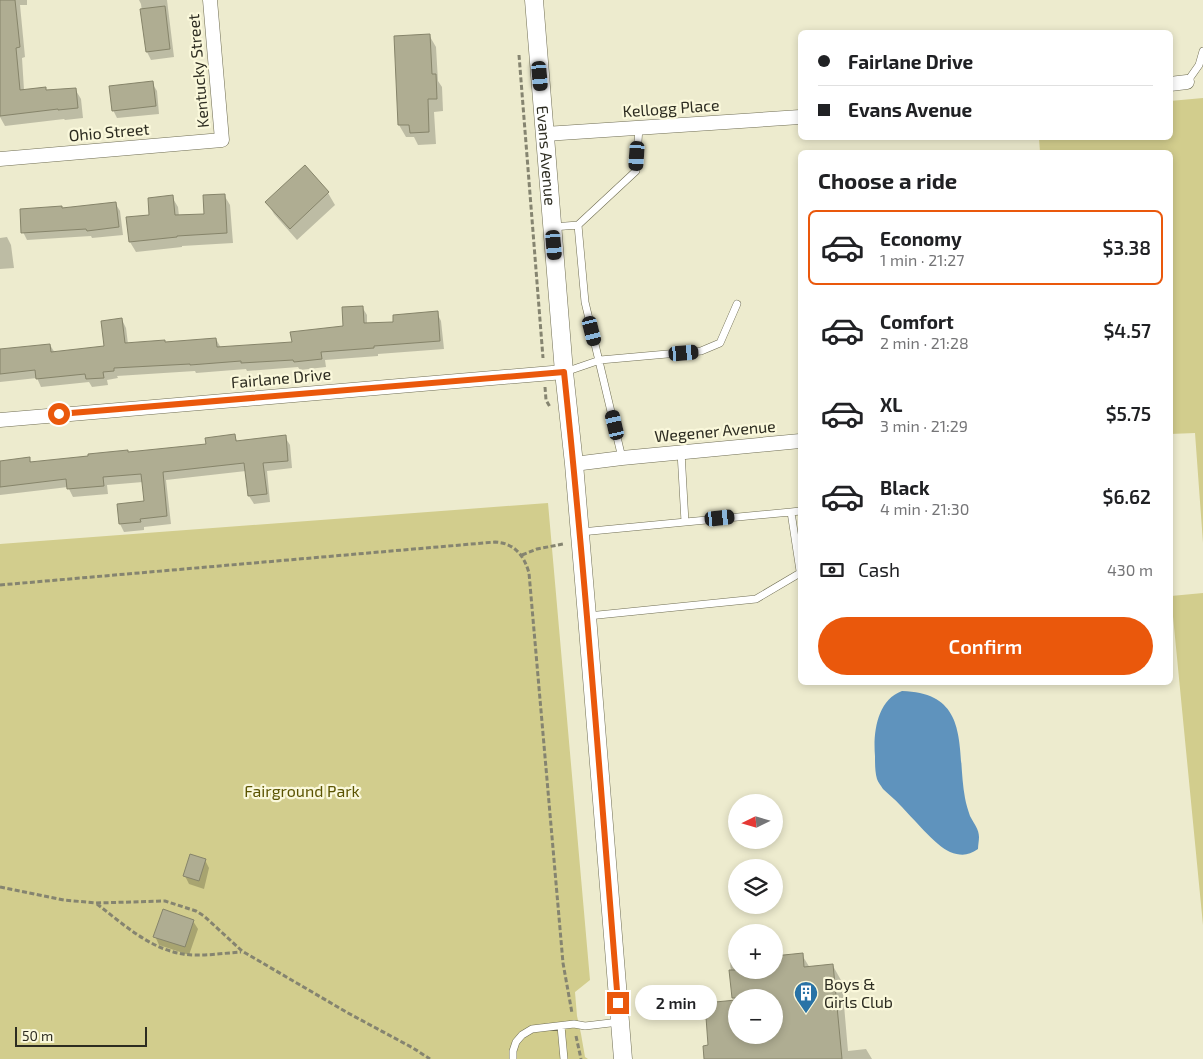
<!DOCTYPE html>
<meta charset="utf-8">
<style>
:root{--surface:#fff;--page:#f2f2f2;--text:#202124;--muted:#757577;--line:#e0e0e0;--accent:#ea580c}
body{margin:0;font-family:"Exo 2",sans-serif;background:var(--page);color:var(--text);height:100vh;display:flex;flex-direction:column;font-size:19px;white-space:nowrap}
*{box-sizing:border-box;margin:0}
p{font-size:16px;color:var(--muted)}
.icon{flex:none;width:28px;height:28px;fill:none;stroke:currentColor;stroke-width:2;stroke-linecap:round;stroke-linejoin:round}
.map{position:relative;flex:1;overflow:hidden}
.details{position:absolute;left:798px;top:150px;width:375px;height:535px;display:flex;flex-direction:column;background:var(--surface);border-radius:8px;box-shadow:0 2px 8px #0003}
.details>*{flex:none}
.hud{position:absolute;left:798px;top:30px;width:375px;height:110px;border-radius:8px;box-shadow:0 2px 8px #0003;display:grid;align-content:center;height:110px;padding:0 20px;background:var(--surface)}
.needle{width:32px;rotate:265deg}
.tools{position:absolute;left:728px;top:794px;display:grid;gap:10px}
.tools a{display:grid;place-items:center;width:55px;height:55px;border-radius:50%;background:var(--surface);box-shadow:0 2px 8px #0003;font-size:25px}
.scale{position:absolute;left:15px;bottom:12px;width:132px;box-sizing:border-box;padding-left:5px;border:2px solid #2d2c21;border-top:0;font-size:14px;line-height:18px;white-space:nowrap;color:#2d2c21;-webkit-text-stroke:4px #faf8db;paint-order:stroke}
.end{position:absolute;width:22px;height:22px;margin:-11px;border:6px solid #ea580c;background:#fff;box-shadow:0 0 0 2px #fff}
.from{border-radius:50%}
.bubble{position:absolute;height:35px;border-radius:18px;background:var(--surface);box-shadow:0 2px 8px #0003;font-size:16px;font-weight:600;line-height:35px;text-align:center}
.car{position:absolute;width:15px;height:30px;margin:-15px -8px;border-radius:6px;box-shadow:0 0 4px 1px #0007;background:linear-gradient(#222 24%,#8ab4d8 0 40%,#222 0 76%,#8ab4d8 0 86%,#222 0)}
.hud b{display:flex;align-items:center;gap:18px;height:48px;font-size:19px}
.hud b+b{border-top:1px solid var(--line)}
.hud i{width:12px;height:12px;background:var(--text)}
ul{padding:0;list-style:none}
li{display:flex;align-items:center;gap:15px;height:75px;margin:0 10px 8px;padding:0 10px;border:2px solid transparent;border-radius:8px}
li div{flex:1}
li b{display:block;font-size:19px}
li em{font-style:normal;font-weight:600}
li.current{border-color:var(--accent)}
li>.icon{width:45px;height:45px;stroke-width:1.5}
h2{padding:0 20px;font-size:22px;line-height:60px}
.pay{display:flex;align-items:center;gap:12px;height:55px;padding:0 20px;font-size:19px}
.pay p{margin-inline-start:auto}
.button{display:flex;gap:10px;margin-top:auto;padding:10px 20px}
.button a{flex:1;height:58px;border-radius:30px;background:var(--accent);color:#fff;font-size:20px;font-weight:600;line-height:58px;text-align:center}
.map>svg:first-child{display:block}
</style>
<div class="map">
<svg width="1203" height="1059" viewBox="0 0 1203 1059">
<rect width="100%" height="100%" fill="#edebce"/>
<path fill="#d2cd8d" d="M1203 98V543L1195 433 1170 434V152H1040L1039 138H1170V101Z
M548 503 590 980 575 992 577 1016 581 1034 585 1057 588 1059H0V544Z
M1203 593V925L1171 596Z"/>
<path fill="#5f93bd" d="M902 691C972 693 956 749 965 798 966 804 968 810 970 816 974 824 979 829 979 837 979 841 978 845 978 849 968 856 961 856 950 852 936 846 911 816 900 805 895 799 888 794 883 789 881 786 878 782 877 779 875 772 875 764 875 756 873 733 877 700 902 691Z"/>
<path fill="#0003" fill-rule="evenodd" d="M0 0H27V5H20L25 57 22 58 24 90 45 88 47 92 75 89 81 99 83 118 65 120 64 119 5 126 0 117Z
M139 0H167L174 57 151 60 147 52 141 4Z
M429 35 436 47 438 81 442 87 443 111 434 112 436 144 418 145 414 137H406L399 125Z
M152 83 157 91 159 114 117 118 113 110Z
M305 167 328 193 335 205 297 240 274 214 267 202Z
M224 195 230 205 233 243 182 246V247L136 252 130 242 151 216 172 197 178 207 179 216 205 215Z
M115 203 120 211 123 235 92 238 91 236 27 240 23 232 62 209Z
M7 237 11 245 14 268 0 269V238Z
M362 307 367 315V324L395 323 437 313 441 321 444 349 378 354V356L325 360 326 367 300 370 298 367 247 371 246 369 196 373 195 371 117 376 118 378 107 380 108 385 92 387 89 382 41 387 37 378 0 382V350L50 345 55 353 105 347 122 320 126 328 128 344 165 343 216 339 221 348 293 343 345 328Z
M234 436 238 442 285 437 290 445 292 468 267 471 270 502 254 504 249 496 246 471 166 480 171 524 144 527V530L124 532 120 524 145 502 143 482 107 485 108 494 73 497 68 487 0 495V462L29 459 32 463 207 445Z
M205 860 209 868 204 889 189 884 185 876Z
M193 921 198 929 189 955 159 945 155 936Z
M802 955 810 968 833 966 842 982 848 1051 866 1049 872 1059H706L710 1046 734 1002 730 962 736 961V970H774V957ZM736 998H774V1035H736Z"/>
<path fill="#afad92" stroke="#86846a" d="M0 0H15L20 47 16 48 20 90 46 87V90L76 88 78 108 58 110V109L0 116Z
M165 6 170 49 146 52 140 9Z
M430 34 432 74H436L437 99H428L429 132 410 133 409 125H398L394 36Z
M153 81 156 106 112 111 109 86Z
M305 165 329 192 290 229 265 202Z
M225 194 227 233 177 236V237L129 242 126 217 149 215 148 198 173 195 175 215 204 214 203 195Z
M116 202 119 227 87 231 86 229 21 233 20 209 62 206V208Z
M363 306 364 323 393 322V315L438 311 440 341 374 346V348L321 352 322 359 294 362 293 360 241 363V361L190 365V364L114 368V371L103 372 104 378 86 379 85 374 36 379 35 370 0 374V349L50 344 51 352 104 346 101 321 122 318 125 343 165 340V342L216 338 217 347 292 342 290 332 343 326 342 307Z
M235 434 236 441 286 435 288 461 263 463 267 494 248 496 244 463 163 472 167 516 140 519 141 522 119 524 117 504 144 501 141 474 103 477 104 486 67 489 66 479 0 487V461L30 457V462L88 456V454L128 450V452L206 444 205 438Z
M190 854 206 859 199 881 183 876Z
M163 909 194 920 185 947 153 937Z
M803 953 804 967 833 964 842 1059H704L703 1046 708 1045 705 1003 736 1000V1035H774V998H732L729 970H774V956Z"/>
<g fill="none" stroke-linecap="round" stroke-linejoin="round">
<g stroke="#706e54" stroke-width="8">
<path id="service" d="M1187 82 1199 65 1203 51
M553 227 578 225
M565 372 600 360 701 351 720 343 737 304
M681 452 685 522
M622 458 585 302 578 225 636 171 639 127
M791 512 800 511
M581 532 791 512 800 571
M588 616 756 599 800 573
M561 1026 564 1059
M513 1059V1051L516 1042 522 1035 532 1029 574 1024 585 1026 619 1022"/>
</g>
<g stroke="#706e54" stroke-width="15">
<path id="minor" d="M1170 84 1187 82
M545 134 800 117
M0 159 222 140 210 0
M0 420 564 372
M574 464 622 458 800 441"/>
</g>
<g stroke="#706e54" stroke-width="19">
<g id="tertiary">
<path id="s1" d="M534 0 564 372 574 464 587 616 623 1059"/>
</g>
</g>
<path stroke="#858470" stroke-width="3" stroke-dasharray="5 2.5" stroke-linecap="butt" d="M519 55 543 358
M545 387 546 400 550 407
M522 555 537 549 563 544V542
M0 585 495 542C514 543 524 555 529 573L563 963 572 1013
M0 887 64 900 96 903 165 901 196 911 204 916 242 951 348 1013 413 1048 430 1059
M97 904C123 924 150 949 183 954 200 957 224 953 241 952
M576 1036 581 1059"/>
<use href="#service" stroke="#fff" stroke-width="7"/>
<use href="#minor" stroke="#fff" stroke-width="14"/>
<use href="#tertiary" stroke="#fff" stroke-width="18"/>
</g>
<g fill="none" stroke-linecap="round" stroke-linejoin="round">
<path stroke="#ea580c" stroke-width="6" d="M59 414 564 372C586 582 601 793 618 1003"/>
</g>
<defs>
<g id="building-pin" transform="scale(1.25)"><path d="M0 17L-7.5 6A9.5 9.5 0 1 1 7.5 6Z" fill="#2973a6" stroke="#faf8db"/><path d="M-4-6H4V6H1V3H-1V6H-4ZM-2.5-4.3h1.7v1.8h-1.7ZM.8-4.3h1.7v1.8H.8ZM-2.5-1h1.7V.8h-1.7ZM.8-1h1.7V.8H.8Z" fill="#fff"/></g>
</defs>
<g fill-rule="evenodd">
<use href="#building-pin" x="806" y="993"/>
</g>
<g text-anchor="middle" stroke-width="4.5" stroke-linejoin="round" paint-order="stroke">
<g font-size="16" fill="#2d2c21" stroke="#faf8db">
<text transform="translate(198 71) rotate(-95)" y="6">Kentucky Street</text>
<text transform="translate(671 108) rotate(-4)" y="6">Kellogg Place</text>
<text transform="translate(109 132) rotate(-5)" y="6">Ohio Street</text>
<text dy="6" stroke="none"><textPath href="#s1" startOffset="156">Evans Avenue</textPath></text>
<text transform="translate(281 378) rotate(-5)" y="6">Fairlane Drive</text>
<text transform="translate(715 431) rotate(-5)" y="6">Wegener Avenue</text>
</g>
<g font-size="16" fill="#5a5301" stroke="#faf8db">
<text x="302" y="797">Fairground Park</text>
</g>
<g font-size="16" fill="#2d2c21" stroke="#faf8db" text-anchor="start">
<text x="824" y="990">Boys &amp;<tspan x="824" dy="18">Girls Club</tspan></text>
</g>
</g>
</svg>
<div class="tools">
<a><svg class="needle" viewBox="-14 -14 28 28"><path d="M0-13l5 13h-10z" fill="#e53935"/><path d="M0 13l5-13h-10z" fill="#757577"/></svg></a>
<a><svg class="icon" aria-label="layers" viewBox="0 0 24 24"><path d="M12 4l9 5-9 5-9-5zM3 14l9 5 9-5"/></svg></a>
<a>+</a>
<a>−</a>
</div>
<div class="scale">50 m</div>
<i class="end from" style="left:59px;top:414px"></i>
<i class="end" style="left:618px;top:1003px"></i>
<div class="bubble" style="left:635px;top:985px;width:82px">2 min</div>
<i class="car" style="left:540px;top:76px;rotate:175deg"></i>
<i class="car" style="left:637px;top:156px;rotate:184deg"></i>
<i class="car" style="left:554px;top:245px;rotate:175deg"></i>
<i class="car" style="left:592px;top:331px;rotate:166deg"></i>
<i class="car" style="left:684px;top:353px;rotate:85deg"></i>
<i class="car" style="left:615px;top:425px;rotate:347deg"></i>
<i class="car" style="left:720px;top:518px;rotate:84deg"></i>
<div class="hud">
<b><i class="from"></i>Fairlane Drive</b>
<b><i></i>Evans Avenue</b>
</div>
<section class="details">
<h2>Choose a ride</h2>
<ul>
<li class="current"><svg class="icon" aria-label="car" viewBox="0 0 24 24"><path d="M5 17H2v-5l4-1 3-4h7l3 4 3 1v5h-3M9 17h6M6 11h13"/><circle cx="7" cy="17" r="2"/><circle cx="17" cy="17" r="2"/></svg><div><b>Economy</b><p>1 min · 21:27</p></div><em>$3.38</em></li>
<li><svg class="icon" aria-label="car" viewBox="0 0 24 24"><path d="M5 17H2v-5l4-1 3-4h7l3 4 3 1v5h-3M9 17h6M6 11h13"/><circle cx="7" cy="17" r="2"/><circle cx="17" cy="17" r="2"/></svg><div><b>Comfort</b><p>2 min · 21:28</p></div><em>$4.57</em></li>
<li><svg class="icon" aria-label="car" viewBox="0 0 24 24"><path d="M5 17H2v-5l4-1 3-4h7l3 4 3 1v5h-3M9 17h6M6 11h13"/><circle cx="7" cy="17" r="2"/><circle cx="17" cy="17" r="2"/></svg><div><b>XL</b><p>3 min · 21:29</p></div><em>$5.75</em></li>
<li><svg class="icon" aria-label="car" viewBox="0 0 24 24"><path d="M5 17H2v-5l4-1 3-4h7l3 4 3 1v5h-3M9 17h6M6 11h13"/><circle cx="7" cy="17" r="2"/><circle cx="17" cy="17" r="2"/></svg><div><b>Black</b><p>4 min · 21:30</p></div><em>$6.62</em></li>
</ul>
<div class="pay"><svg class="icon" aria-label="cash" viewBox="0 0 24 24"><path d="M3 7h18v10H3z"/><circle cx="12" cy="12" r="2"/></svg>Cash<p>430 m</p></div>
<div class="button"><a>Confirm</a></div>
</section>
</div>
